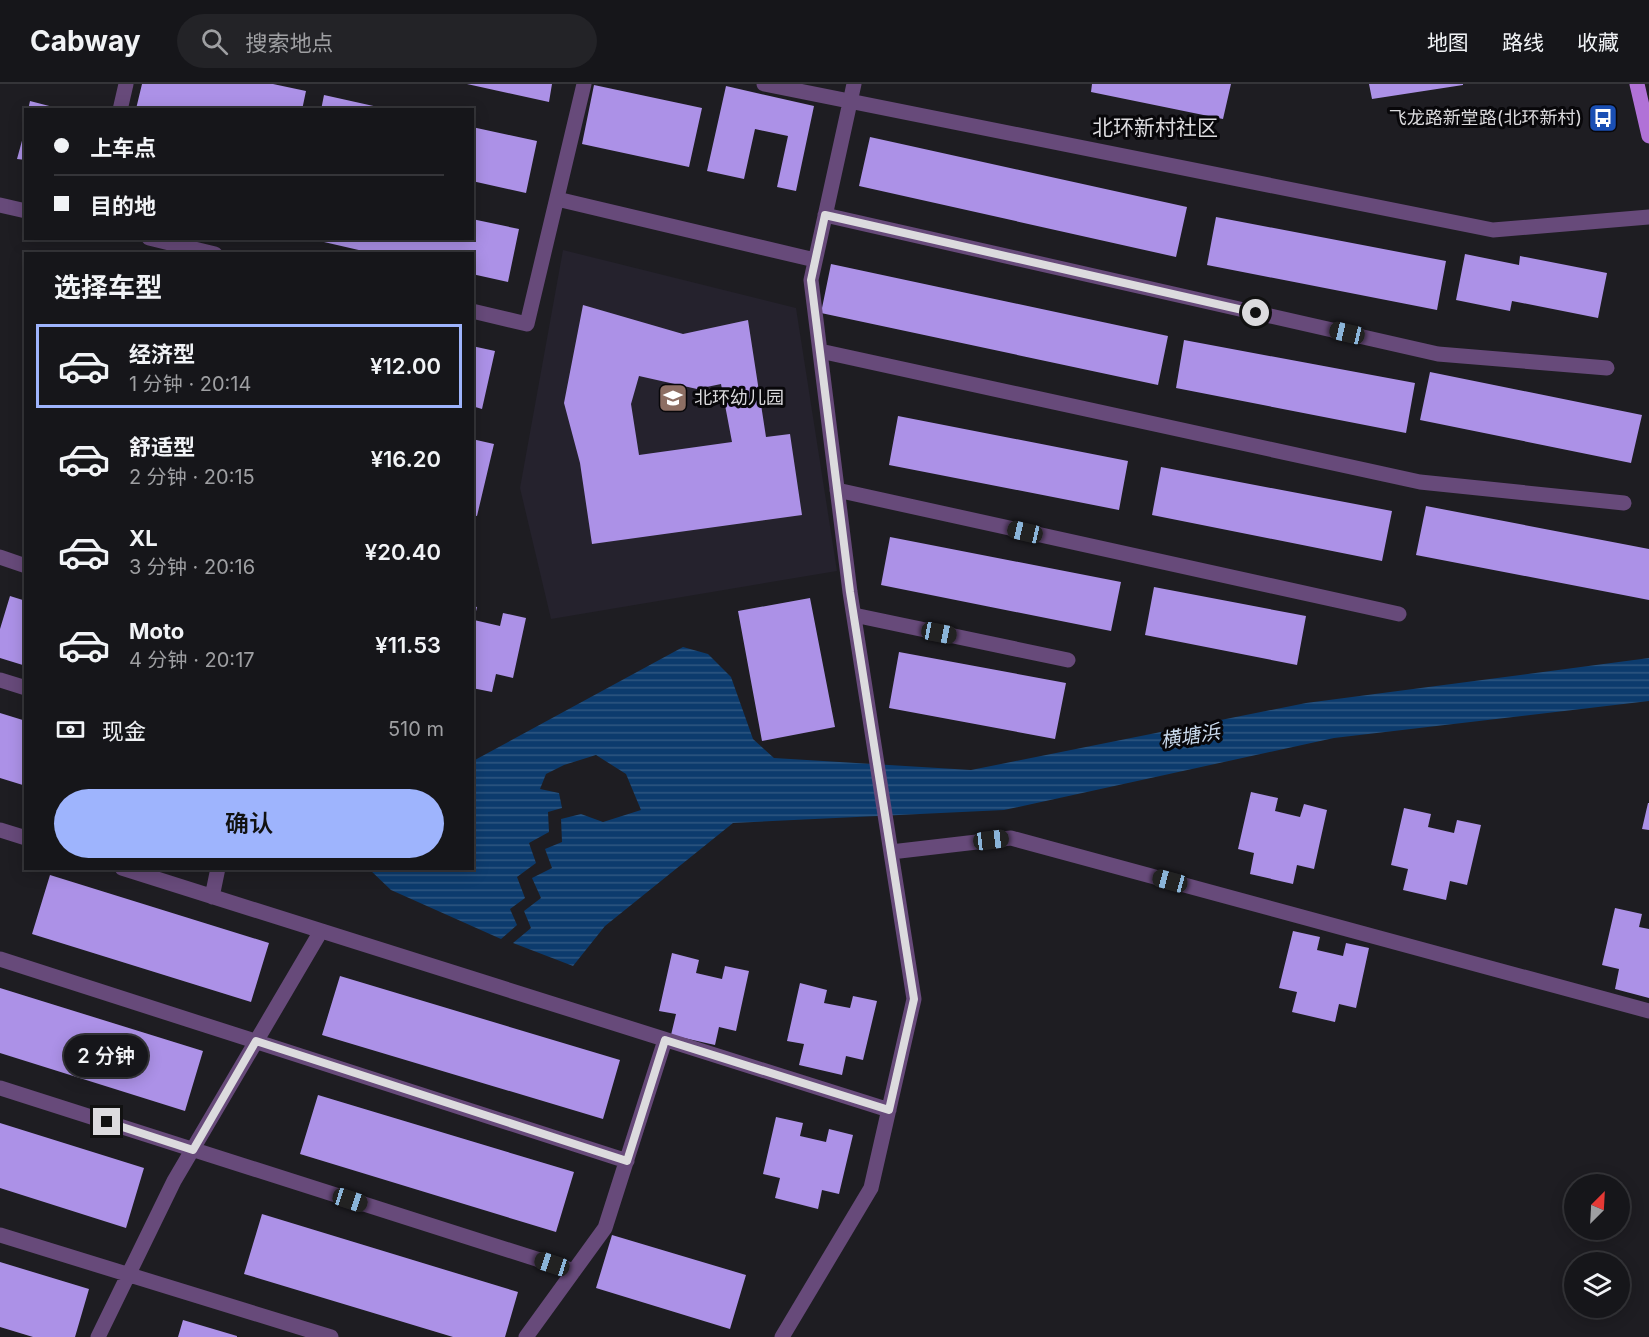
<!DOCTYPE html>
<html lang="zh">
<meta charset="utf-8">
<style>
:root{--surface:#16161a;--page:#232327;--text:#f1f3f6;--muted:#9e9fa2;--line:#353539;--accent:#9eb4fd}
body{margin:0;font-family:Inter,"Noto Sans SC",sans-serif;background:var(--page);color:var(--text);height:100vh;display:flex;flex-direction:column;font-size:22px;white-space:nowrap}
*{box-sizing:border-box;margin:0}
p{font-size:20px;color:var(--muted)}
.icon{flex:none;width:33px;height:33px;fill:none;stroke:currentColor;stroke-width:2;stroke-linecap:round;stroke-linejoin:round}
.map{position:relative;flex:1;overflow:hidden}
.details{position:absolute;left:24px;top:168px;width:450px;height:618px;display:flex;flex-direction:column;background:var(--surface);border-radius:0px;box-shadow:0 3px 15px #0003,0 0 0 2px var(--line)}
.details>*{flex:none}
.hud{position:absolute;left:24px;top:24px;width:450px;height:132px;border-radius:0px;box-shadow:0 3px 15px #0003,0 0 0 2px var(--line);display:grid;align-content:center;height:132px;padding:0 30px;background:var(--surface)}
.needle{width:39px;rotate:24deg}
.fabs{position:absolute;left:1564px;top:1090px;display:grid;gap:12px}
.fabs a{display:grid;place-items:center;width:66px;height:66px;border-radius:50%;background:var(--surface);box-shadow:0 3px 15px #0003,0 0 0 2px var(--line);font-size:30px}
.end{position:absolute;width:27px;height:27px;margin:-14px;border:8px solid #dcdbde;background:#111;box-shadow:0 0 0 3px #111}
.from{border-radius:50%}
.bubble{position:absolute;height:42px;border-radius:21px;background:var(--surface);box-shadow:0 3px 15px #0003,0 0 0 2px var(--line);font-size:20px;font-weight:600;line-height:42px;text-align:center}
.car{position:absolute;width:18px;height:36px;margin:-18px -9px;border-radius:8px;box-shadow:0 0 4px 2px #0007;background:linear-gradient(#222 24%,#8ab4d8 0 40%,#222 0 76%,#8ab4d8 0 86%,#222 0)}
.hud b{display:flex;align-items:center;gap:21px;height:57px;font-size:22px}
.hud b+b{border-top:2px solid var(--line)}
.hud i{width:15px;height:15px;background:var(--text)}
ul{padding:0;list-style:none}
li{display:flex;align-items:center;gap:18px;height:84px;margin:0 12px 9px;padding:0 18px;border:3px solid transparent;border-radius:0px}
li div{flex:1}
li b{display:block;font-size:22px}
li em{font-style:normal;font-weight:600}
li.current{border-color:var(--accent)}
li>.icon{width:54px;height:54px;stroke-width:1.5}
h2{padding:0 30px;font-size:27px;line-height:72px}
.pay{display:flex;align-items:center;gap:15px;height:66px;padding:0 30px;font-size:22px}
.pay p{margin-inline-start:auto}
.action{display:flex;gap:12px;margin-top:auto;padding:12px 30px}
.action a{flex:1;height:69px;border-radius:36px;background:var(--accent);color:#111;font-size:24px;font-weight:600;line-height:69px;text-align:center}
header{display:flex;align-items:center;gap:36px;box-sizing:border-box;height:84px;padding:0 30px;background:var(--surface);border-bottom:2px solid var(--line)}
header strong{font-size:28px}
nav{display:flex;gap:33px;margin-inline-start:auto;font-size:21px}
.search{width:420px;height:54px;background:var(--page);display:flex;align-items:center;gap:15px;box-sizing:border-box;padding:0 21px;border-radius:33px;color:var(--muted);font-size:22px}
.map>svg:first-child{display:block}
</style>
<header>
<strong>Cabway</strong>
<div class="search"><svg class="icon" aria-label="search" viewBox="0 0 24 24"><circle cx="10" cy="10" r="6"/><path d="M15 15l6 6"/></svg>搜索地点</div>
<nav><a>地图</a><a>路线</a><a>收藏</a></nav>
</header>
<div class="map">
<svg width="1649" height="1253" viewBox="0 0 1649 1253">
<defs>
<pattern id="water-rules" width="6" height="5" patternUnits="userSpaceOnUse" patternTransform="scale(1.5)"><rect width="6" height="5" fill="#0c3b6d"/><path d="M0 2.5h6" fill="none" stroke="#2f5781"/></pattern>
</defs>
<rect width="100%" height="100%" fill="#1e1d22"/>
<path fill="#25222d" d="M563 166 796 224 837 487 551 535 520 404Z"/>
<path fill="url(#water-rules)" d="M683 563 708 570 731 593 753 655 774 674 971 686 1306 619 1649 574V617L1334 654 1004 726 733 739 605 842 573 882 513 859 531 844 524 827 541 814 532 794 552 784 545 765 562 758 561 735 581 730 603 738 641 726 626 690 596 671 564 681 546 690 540 705 559 709 562 724 548 728 549 748 529 759 536 779 517 793 525 814 510 825 517 841 501 855 391 806 369 785 472 784 473 677Z"/>
<path fill="#ac91e7" fill-rule="evenodd" d="M142 0H273L306 7 302 26H139L136 25Z
M467 0H552L549 18Z
M1092 0H1231L1223 35 1091 8Z
M1369 0H1463V1L1372 15Z
M594 1 702 24 689 83 582 60Z
M726 2 814 22 796 107 777 103 788 52 755 45 744 95 707 87Z
M324 11 387 25V26H321Z
M30 17 57 24V26H28Z
M26 42V76L17 75Z
M472 43 537 57 526 109 472 97Z
M870 53 1187 123 1176 173 859 102Z
M1216 133 1446 177 1437 226 1207 181Z
M472 135 519 145 508 198 472 190V170H376L311 155 472 154Z
M1465 170 1519 181 1520 172 1607 189 1598 234 1512 217 1510 227 1456 216Z
M831 180 1168 252 1158 301 821 229Z
M583 221 683 250 748 236 766 353 790 350 802 431 592 460 580 379 564 319ZM639 292 697 305 721 300 732 358 639 371 631 320Z
M1184 256 1415 299 1406 349 1176 304Z
M472 262 495 267 482 325 472 322Z
M1430 288 1642 331 1631 379 1420 336Z
M898 332 1128 377 1119 426 889 381Z
M472 355 494 360 477 432 472 431Z
M1161 383 1392 427 1382 477 1152 431Z
M1426 422 1649 465V516L1416 471Z
M890 453 1121 498 1111 547 881 501Z
M1154 503 1306 532 1297 581 1145 551Z
M10 512 26 517V582L0 574V545Z
M810 514 835 643 762 657 738 527Z
M472 522 477 523 474 536 500 542 503 529 526 534 513 594 496 590 492 608 472 604Z
M899 568 1066 599 1055 655 889 624Z
M0 629 26 637V702L0 694Z
M1251 708 1278 714 1275 727 1300 733 1304 720 1327 726 1314 785 1297 781 1293 800 1250 790 1254 769 1238 765Z
M1648 719H1649V746L1642 745Z
M1404 724 1431 730 1428 743 1454 749 1457 736 1481 741 1467 801 1450 797 1446 816 1403 806 1408 785 1391 781Z
M50 791 269 859 251 918 32 850Z
M1615 824 1642 830 1639 843 1649 845V914L1615 905 1619 885 1602 881Z
M1293 847 1320 853 1317 866 1343 872 1346 859 1369 864 1356 924 1339 920 1335 938 1292 928 1297 908 1279 904Z
M672 869 699 876 696 889 722 895 725 882 749 887 736 947 719 943 715 961 671 951 676 930 659 927Z
M340 892 620 976 603 1035 322 951Z
M800 899 827 906 824 919 850 924 853 912 877 917 863 976 846 972 842 991 799 981 804 960 787 957Z
M0 904 203 967 185 1027 0 969Z
M318 1011 574 1088 556 1148 300 1070Z
M776 1033 803 1039 800 1052 826 1058 829 1045 853 1051 839 1110 822 1106 818 1125 775 1114 780 1094 763 1090Z
M0 1039 144 1084 126 1144 0 1104Z
M262 1130 518 1208 505 1253H453L244 1190Z
M612 1151 746 1191 730 1245 596 1204Z
M0 1178 89 1205 75 1253H33L0 1243Z
M183 1236 237 1252V1253H178Z"/>
<g fill="none" stroke-linecap="round" stroke-linejoin="round">
<path stroke="#674a7a" stroke-width="15" d="M764 0 1493 146 1649 133
M120 26 126 0
M557 115 815 176
M0 121 26 127
M825 131 1438 270 1607 284
M149 154 215 170
M472 227 527 240 584 0
M820 267 1420 398 1624 419
M837 406 1399 530
M0 473 26 482
M854 531 1068 576
M0 596 26 604
M0 746 26 754
M891 768 1011 754 1649 927
M122 784 889 1026
M212 813 218 784
M0 875 627 1077
M0 1004 574 1187
M0 1151 331 1253
M98 1253 174 1097 321 847
M526 1253 605 1144 665 956
M782 1253 871 1104 914 915 850 508 811 196 854 0"/>
<path stroke="#b172d7" stroke-width="15" d="M1637 0 1649 52"/>
</g>
<g fill="none" stroke-linecap="round" stroke-linejoin="round">
<path stroke="#dcdbde" stroke-width="8" d="M107 1038 193 1066 256 957 627 1077 665 956 889 1026 914 915 850 508 811 196 825 131 1256 229"/>
</g>
<defs>
<g id="bus-square" transform="scale(1.5)"><rect x="-9" y="-9" width="18" height="18" rx="4" fill="#1a4fb4" stroke="#08070a"/><path d="M-5-6H5V4H4V6H2V4H-2V6H-4V4H-5ZM-3.5-4V0h7V-4ZM-3.5 1.2v1.5H-2V1.2ZM2 1.2v1.5H3.5V1.2Z" fill="#fff"/></g>
<g id="school-square" transform="scale(1.5)"><rect x="-9" y="-9" width="18" height="18" rx="4" fill="#8d6e63" stroke="#08070a"/><path d="M0-5L7-2L0 1L-7-2ZM-4 1L0 2.5L4 1V4Q0 6-4 4Z" fill="#fff"/></g>
</defs>
<g fill-rule="evenodd">
<use href="#bus-square" x="1603" y="34"/>
<use href="#school-square" x="673" y="314"/>
</g>
<g text-anchor="middle" stroke-width="6" stroke-linejoin="round" paint-order="stroke">
<g font-size="18" fill="#dcdbde" stroke="#08070a" text-anchor="end">
<text x="1582" y="40">飞龙路新堂路(北环新村)</text>
<text x="694" y="320" text-anchor="start">北环幼儿园</text>
</g>
<g font-size="20" font-style="italic" fill="#cadaed" stroke="#08070a">
<text transform="translate(1190 652) rotate(-9)" y="7">横塘浜</text>
</g>
<g font-size="21" fill="#dcdbde" stroke="#08070a">
<text x="1155" y="51">北环新村社区</text>
</g>
</g>
</svg>
<div class="fabs">
<a><svg class="needle" viewBox="-14 -14 28 28"><path d="M0-13l5 13h-10z" fill="#e53935"/><path d="M0 13l5-13h-10z" fill="#9e9fa2"/></svg></a>
<a><svg class="icon" aria-label="layers" viewBox="0 0 24 24"><path d="M12 4l9 5-9 5-9-5zM3 14l9 5 9-5"/></svg></a>
</div>
<i class="end from" style="left:1256px;top:229px"></i>
<i class="end" style="left:107px;top:1038px"></i>
<div class="bubble" style="left:64px;top:951px;width:84px">2 分钟</div>
<i class="car" style="left:1347px;top:249px;rotate:283deg"></i>
<i class="car" style="left:1025px;top:448px;rotate:283deg"></i>
<i class="car" style="left:939px;top:549px;rotate:101deg"></i>
<i class="car" style="left:991px;top:756px;rotate:83deg"></i>
<i class="car" style="left:1170px;top:797px;rotate:285deg"></i>
<i class="car" style="left:350px;top:1116px;rotate:108deg"></i>
<i class="car" style="left:552px;top:1180px;rotate:288deg"></i>
<div class="hud">
<b><i class="from"></i>上车点</b>
<b><i></i>目的地</b>
</div>
<section class="details">
<h2>选择车型</h2>
<ul>
<li class="current"><svg class="icon" aria-label="car" viewBox="0 0 24 24"><path d="M5 17H2v-5l4-1 3-4h7l3 4 3 1v5h-3M9 17h6M6 11h13"/><circle cx="7" cy="17" r="2"/><circle cx="17" cy="17" r="2"/></svg><div><b>经济型</b><p>1 分钟 · 20:14</p></div><em>¥12.00</em></li>
<li><svg class="icon" aria-label="car" viewBox="0 0 24 24"><path d="M5 17H2v-5l4-1 3-4h7l3 4 3 1v5h-3M9 17h6M6 11h13"/><circle cx="7" cy="17" r="2"/><circle cx="17" cy="17" r="2"/></svg><div><b>舒适型</b><p>2 分钟 · 20:15</p></div><em>¥16.20</em></li>
<li><svg class="icon" aria-label="car" viewBox="0 0 24 24"><path d="M5 17H2v-5l4-1 3-4h7l3 4 3 1v5h-3M9 17h6M6 11h13"/><circle cx="7" cy="17" r="2"/><circle cx="17" cy="17" r="2"/></svg><div><b>XL</b><p>3 分钟 · 20:16</p></div><em>¥20.40</em></li>
<li><svg class="icon" aria-label="car" viewBox="0 0 24 24"><path d="M5 17H2v-5l4-1 3-4h7l3 4 3 1v5h-3M9 17h6M6 11h13"/><circle cx="7" cy="17" r="2"/><circle cx="17" cy="17" r="2"/></svg><div><b>Moto</b><p>4 分钟 · 20:17</p></div><em>¥11.53</em></li>
</ul>
<div class="pay"><svg class="icon" aria-label="cash" viewBox="0 0 24 24"><path d="M3 7h18v10H3z"/><circle cx="12" cy="12" r="2"/></svg>现金<p>510 m</p></div>
<div class="action"><a>确认</a></div>
</section>
</div>
